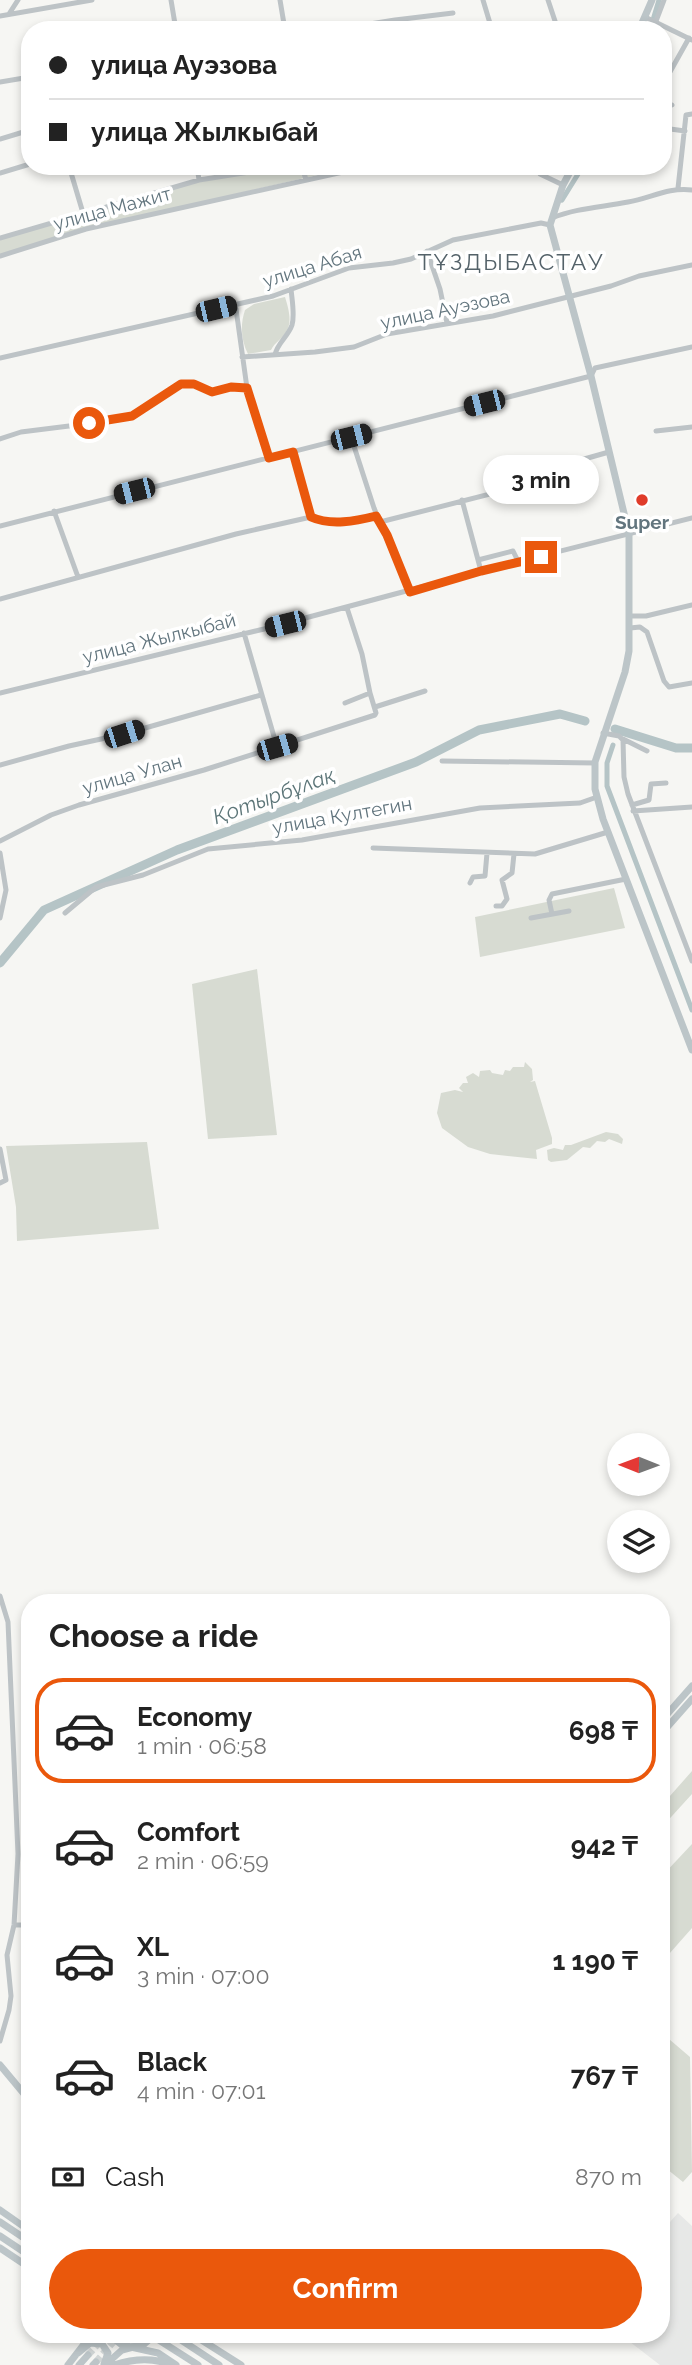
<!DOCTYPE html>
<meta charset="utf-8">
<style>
:root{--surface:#fff;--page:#f2f2f2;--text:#222;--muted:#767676;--line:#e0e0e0;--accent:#ea580c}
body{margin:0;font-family:Raleway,sans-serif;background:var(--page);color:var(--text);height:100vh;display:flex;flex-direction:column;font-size:26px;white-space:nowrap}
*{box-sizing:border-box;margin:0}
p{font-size:23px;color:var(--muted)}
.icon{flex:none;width:38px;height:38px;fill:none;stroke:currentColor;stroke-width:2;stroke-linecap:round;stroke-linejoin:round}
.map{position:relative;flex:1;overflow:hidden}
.side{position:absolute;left:21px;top:1594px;width:649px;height:749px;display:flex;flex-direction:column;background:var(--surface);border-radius:28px;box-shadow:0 4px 10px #0003}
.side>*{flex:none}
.hud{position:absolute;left:21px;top:21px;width:651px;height:154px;border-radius:28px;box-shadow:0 4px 10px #0003;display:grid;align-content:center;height:154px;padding:0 28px;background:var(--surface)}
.needle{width:46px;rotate:271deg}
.fabs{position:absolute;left:607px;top:1433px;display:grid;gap:14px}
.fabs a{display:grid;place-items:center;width:63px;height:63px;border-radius:50%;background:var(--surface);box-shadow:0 4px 10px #0003;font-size:35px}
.end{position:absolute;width:32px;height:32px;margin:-16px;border:9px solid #ea580c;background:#fff;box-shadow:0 0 0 4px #fff}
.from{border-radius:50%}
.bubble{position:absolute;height:49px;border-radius:24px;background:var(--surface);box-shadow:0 4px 10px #0003;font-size:23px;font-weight:700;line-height:49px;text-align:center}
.car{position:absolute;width:21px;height:42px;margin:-21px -10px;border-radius:9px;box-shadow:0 0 5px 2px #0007;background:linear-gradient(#222 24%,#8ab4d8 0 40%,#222 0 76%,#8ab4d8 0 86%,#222 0)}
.hud b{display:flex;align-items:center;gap:24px;height:66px;font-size:26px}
.hud b+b{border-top:2px solid var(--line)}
.hud i{width:18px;height:18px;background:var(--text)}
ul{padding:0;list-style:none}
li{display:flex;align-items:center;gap:21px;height:105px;margin:0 14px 10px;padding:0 14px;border:4px solid transparent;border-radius:28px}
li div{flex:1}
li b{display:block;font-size:26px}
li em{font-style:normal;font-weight:700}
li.active{border-color:var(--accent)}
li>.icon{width:63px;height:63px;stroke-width:1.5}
h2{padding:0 28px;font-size:32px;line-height:84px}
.pay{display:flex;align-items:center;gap:18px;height:77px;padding:0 28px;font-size:26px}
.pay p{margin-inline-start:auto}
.action{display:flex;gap:14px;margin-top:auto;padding:14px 28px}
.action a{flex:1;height:80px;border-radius:42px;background:var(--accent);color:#fff;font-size:28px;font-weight:700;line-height:80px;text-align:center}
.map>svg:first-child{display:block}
</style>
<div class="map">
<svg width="692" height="2365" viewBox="0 0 692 2365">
<rect width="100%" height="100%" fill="#f6f6f3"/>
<path fill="#e7e8e7" d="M678 2213 692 2226V2365H660L621 2335 662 2334V2231Z"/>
<path fill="#d7dbd2" d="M290 166H356L86 229 0 256V237L198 182Z
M285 297C288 307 293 322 286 332 282 339 275 342 271 350L248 354C241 340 240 325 245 310L254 304Z
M614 888 625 928 480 957 475 917Z
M257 969 277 1135 208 1139 192 984Z
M525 1062 532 1069 533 1080 530 1082 535 1081 552 1138V1144L536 1150 537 1159 490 1154 468 1147 442 1128 437 1113 441 1093 455 1090 463 1092 459 1088 463 1083H468L466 1077 473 1073 479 1077 480 1071 490 1070 492 1073 503 1075 505 1070 510 1071 513 1067H524Z
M606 1132 618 1134 623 1139 622 1144 609 1139 605 1142 597 1141 590 1148 583 1147 567 1160 551 1162 548 1160 547 1150 554 1148 563 1150 565 1145H571Z
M147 1142 159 1229 17 1241 16 1207 6 1146Z
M692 1771V1794L662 1827V1805Z
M692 1844V1928L662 1962V1876Z
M662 2033 690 2057 692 2172 683 2182 662 2165Z"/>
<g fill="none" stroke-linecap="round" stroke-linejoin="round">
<path stroke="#b5c4c6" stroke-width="5" d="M650 30 659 0
M562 200 583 166
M613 745 607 763V786L692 1010"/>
<path stroke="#b5c4c6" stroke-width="9" d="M615 729 676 748H692
M0 963 44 910 177 850 416 762 479 730 560 714 585 721"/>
<path stroke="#d1d6d6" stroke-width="7" stroke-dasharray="7 3.5" stroke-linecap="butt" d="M88 2355 107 2334
M96 2362 120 2334"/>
<path stroke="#bdc3c6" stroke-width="5" d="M171 0 176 30
M280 0 285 30
M483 0 492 30
M548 0 558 30
M9 14 18 0
M0 16 92 0
M645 17 692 40
M656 21 664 0
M332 30 395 20
M396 30 395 20 453 13
M663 79H666L689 38
M0 82 30 77
M663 90 664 92
M663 114 666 107 672 105
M663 128 685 131
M0 139 30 130
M69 166 83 213
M197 166 199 180
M302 166 306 180
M537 166 540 174 563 185
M0 173 30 164
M678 188 686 115 692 114
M552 218C576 208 603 207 628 202 651 198 668 187 692 190
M0 238 199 180 287 166
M427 251 440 289 447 323
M0 256 86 229 343 172 355 166
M231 306 236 309 247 388 269 458
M275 355C277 343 288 337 292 325 295 315 292 300 291 289
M242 357 315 352 354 347 387 334 493 316 611 286 639 276 692 265
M0 358 273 296 349 268 393 263 411 259 453 240 541 223 550 225
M656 431 692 427
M351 437 374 508 409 592
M0 439 21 432 117 420 132 416 181 384H193L212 392 231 387 247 388
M462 500 481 571
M54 511 78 577
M311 517C330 526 357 521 376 516L380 522 510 489V480L609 452
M0 526 591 376 595 368 692 347
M478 560 513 551 519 563
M0 599 236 534 311 517 293 452
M631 616H646L692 605
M630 628 640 627 647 632 664 681 669 687 692 683
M244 633 277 747
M0 693 264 629 481 571 692 518
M345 703 370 693 362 654 347 608
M375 707 425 691
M603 733 619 736 623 740 624 777 628 794 692 961
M623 739 647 751
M442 761 595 763
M0 765 69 746 124 734 261 695
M632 805 649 800 651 784 666 783
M633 811 692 807
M0 841 51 815 79 805 204 770 375 715 376 713 370 693
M373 848 535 854 608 832
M0 853 6 890 0 918
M470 883 473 877 485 876 487 853
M496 906H502L507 899 502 880 512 873 514 854
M65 913 96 887 143 875 208 849 302 840 480 808 580 803 597 797
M552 914 549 900 552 894 626 879
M531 918 569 911
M0 1149 6 1180 0 1183
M0 1596 8 1622 18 1854 14 1925 7 1955 11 1996 9 2010 0 2041
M14 1925H30"/>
<path stroke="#bcc5c8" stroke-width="7" d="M639 30 652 0
M573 166 563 185 550 225 591 376 629 534V651L625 672 595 762V789L603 819 692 1050
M662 1720 692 1686
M662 1733 692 1699
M0 2065 30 2101
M0 2210 30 2231
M0 2222 30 2242
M0 2236 30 2256
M0 2248 30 2268
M108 2334 122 2345 158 2353 176 2365
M172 2334 219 2365
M192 2334 241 2365
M151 2335 198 2365
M78 2353 90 2343 102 2344 108 2353 104 2364
M68 2365 92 2334
M79 2365 88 2355
M93 2365 96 2362
M105 2365 122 2350 144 2344 156 2334
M114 2365C133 2359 152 2357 171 2365"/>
</g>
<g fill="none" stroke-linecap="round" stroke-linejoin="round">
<path stroke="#ea580c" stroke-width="9" d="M89 423 132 416 181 384H194L212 392 231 387 247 388 269 458 293 452 311 517C331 526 356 521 376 516L387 535 410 592 481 571 541 557"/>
</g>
<circle fill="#e03c2a" stroke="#fff" stroke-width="2.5" cx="642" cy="500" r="7"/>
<g text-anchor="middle" stroke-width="7" stroke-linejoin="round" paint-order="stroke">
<g font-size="19" fill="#62757e" stroke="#fff">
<text transform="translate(112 208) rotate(-15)" y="7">улица Мажит</text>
<text transform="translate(312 266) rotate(-17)" y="7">улица Абая</text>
<text transform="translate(445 309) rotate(-12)" y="7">улица Ауэзова</text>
<text transform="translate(159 638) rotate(-14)" y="7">улица Жылкыбай</text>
<text transform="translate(132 774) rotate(-16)" y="7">улица Улан</text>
<text transform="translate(342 815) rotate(-10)" y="7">улица Култегин</text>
</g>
<g font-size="19" font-weight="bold" fill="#62757e" stroke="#fff">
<text x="642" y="529">Super</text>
</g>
<g font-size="21" font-style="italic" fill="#5d7679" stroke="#fff">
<text transform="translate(274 796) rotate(-20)" y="7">Қотырбұлақ</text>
</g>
<g font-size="23" letter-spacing="2" fill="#546269" stroke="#fff">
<text x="511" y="270">ТҰЗДЫБАСТАУ</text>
</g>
</g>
</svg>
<div class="fabs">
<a><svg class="needle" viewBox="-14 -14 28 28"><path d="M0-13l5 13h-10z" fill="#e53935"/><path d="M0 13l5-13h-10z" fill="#767676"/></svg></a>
<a><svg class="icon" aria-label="layers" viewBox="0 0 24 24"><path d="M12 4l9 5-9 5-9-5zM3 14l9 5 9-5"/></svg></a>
</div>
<i class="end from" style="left:89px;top:423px"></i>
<i class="end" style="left:541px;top:557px"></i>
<div class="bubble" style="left:483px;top:455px;width:116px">3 min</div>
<i class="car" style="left:216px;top:309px;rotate:77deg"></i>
<i class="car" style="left:484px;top:403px;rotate:256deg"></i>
<i class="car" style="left:351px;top:437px;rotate:76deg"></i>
<i class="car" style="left:134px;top:491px;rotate:256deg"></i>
<i class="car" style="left:285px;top:624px;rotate:256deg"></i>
<i class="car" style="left:124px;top:734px;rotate:72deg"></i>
<i class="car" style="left:277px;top:747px;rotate:74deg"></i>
<div class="hud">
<b><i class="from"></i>улица Ауэзова</b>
<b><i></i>улица Жылкыбай</b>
</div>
<section class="side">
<h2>Choose a ride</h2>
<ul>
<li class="active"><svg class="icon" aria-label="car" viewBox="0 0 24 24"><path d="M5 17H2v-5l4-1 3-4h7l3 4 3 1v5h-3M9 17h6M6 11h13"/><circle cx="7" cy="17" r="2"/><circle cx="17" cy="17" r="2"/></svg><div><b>Economy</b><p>1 min · 06:58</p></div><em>698 ₸</em></li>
<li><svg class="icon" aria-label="car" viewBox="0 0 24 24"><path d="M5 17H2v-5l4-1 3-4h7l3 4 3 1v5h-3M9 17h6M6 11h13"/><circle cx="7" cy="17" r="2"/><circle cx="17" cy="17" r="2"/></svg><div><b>Comfort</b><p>2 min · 06:59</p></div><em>942 ₸</em></li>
<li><svg class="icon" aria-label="car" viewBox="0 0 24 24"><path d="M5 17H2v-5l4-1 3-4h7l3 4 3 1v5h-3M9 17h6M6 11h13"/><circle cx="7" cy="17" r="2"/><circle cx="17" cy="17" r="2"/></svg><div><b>XL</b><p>3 min · 07:00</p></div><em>1 190 ₸</em></li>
<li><svg class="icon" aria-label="car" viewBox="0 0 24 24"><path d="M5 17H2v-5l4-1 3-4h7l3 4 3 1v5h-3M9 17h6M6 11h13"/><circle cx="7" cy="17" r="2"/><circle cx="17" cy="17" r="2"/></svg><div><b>Black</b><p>4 min · 07:01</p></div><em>767 ₸</em></li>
</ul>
<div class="pay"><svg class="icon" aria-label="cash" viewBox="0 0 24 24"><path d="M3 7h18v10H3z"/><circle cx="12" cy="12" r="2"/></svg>Cash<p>870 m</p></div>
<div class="action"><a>Confirm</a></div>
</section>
</div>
